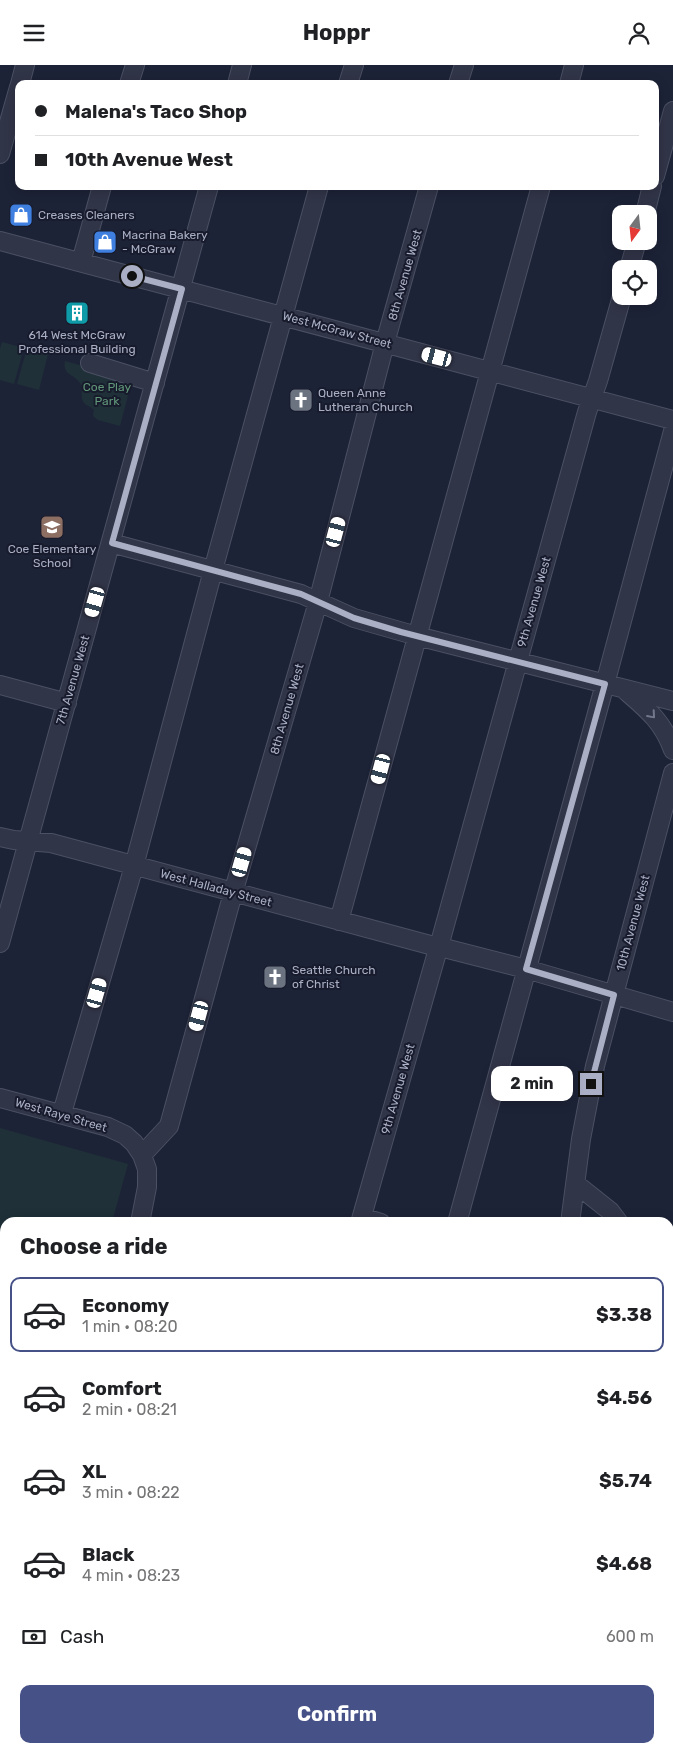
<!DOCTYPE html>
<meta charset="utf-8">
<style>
:root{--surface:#fff;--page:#f2f2f2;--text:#202124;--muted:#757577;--line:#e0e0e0;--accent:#465287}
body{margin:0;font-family:Rubik,sans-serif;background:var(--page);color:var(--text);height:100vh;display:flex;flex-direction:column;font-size:19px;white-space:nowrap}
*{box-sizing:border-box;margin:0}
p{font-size:16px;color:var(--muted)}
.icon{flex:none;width:28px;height:28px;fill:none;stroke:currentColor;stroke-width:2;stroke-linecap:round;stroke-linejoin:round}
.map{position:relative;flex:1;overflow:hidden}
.details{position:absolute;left:0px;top:1152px;width:674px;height:536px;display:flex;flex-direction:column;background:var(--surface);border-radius:15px 15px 0 0;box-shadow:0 2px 12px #0003}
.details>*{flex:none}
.hud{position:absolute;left:15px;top:15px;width:644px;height:110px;border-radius:10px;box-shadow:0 2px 12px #0003;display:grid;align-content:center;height:110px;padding:0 20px;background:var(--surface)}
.needle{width:32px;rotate:195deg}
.fabs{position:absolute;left:612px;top:140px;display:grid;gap:10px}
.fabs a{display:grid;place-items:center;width:45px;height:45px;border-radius:10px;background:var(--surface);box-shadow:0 2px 12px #0003;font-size:25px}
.end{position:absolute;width:22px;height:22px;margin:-11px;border:6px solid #aaafc5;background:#111;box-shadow:0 0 0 2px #111}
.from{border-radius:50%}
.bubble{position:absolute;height:35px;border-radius:10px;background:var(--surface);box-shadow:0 2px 12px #0003;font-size:16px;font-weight:700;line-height:35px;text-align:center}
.car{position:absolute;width:15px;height:30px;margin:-15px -8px;border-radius:6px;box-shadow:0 0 4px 1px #0007;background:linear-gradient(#fff 24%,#345 0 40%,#fff 0 76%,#345 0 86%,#fff 0)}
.hud b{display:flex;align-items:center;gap:18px;height:48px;font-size:19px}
.hud b+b{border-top:1px solid var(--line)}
.hud i{width:12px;height:12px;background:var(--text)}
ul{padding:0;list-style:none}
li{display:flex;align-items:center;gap:15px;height:75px;margin:0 10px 8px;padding:0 10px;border:2px solid transparent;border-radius:10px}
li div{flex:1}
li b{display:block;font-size:19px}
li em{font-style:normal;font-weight:700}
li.current{border-color:var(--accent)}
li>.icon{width:45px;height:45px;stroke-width:1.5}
h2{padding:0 20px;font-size:22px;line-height:60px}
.pay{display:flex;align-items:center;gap:12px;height:55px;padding:0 20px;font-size:19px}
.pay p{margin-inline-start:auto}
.primary-button{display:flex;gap:10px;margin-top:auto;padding:10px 20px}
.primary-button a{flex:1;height:58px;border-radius:10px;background:var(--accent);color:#fff;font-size:20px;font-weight:700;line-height:58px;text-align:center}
header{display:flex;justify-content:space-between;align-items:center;height:65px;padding:0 20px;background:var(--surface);font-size:22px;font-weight:700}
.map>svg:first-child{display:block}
</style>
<header><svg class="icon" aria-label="menu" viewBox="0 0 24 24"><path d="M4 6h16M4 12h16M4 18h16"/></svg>Hoppr<svg class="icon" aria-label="person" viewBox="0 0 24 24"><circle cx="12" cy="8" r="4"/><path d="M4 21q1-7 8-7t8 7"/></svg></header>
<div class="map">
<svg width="673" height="1688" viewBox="0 0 673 1688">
<rect width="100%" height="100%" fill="#1d2337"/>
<path fill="#1f3038" d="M2 277 24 283 14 319 0 315V284Z
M27 283 48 289 39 325 17 319Z
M65 296 132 315 120 361 98 355 93 351 94 345C91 342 87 341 84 338 79 331 84 324 80 318 74 309 62 310 65 296Z
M0 1063 128 1099 112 1157 5 1158V1562L0 1581Z"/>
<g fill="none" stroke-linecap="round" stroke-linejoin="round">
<g stroke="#4b5063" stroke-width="20">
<path id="minor" d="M20 19 25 0
M129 19 135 0
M237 19 242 0
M348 19 354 0
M458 19 464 0
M569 19 574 0
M0 89 19 22
M655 111 673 46
M645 149 652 121
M0 176 673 355
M81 197 102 121
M629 204 637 176
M90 298 155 318
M111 478 301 529 354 553 417 571 673 636
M0 620 67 638
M626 626C648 645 663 657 673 685
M0 772 14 775 51 778 430 880
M339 856 541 121
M441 874 587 347 598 316 622 231
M0 878 209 121
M448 884 526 904 673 947
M0 1033 108 1062 125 1070 134 1078 142 1090 147 1104V1122L140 1158
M62 1048 134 801 215 498 319 121
M142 1090 169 1061 233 828 318 537 385 278 429 121
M576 1119 610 1146 619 1158
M362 1152 381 1158
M360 1158 436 891
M457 1158 605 619 673 366
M570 1158 581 1074 595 1001 673 708
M669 1217 673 1220
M669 1338 673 1339
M669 1505 673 1506
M669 1627 673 1610
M0 1676 5 1656
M46 1684 49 1688
M647 1684 649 1688
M296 1688 297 1684
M427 1688 429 1684
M480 1688 481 1684
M667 1688 670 1681 669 1677"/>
</g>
<use href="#minor" stroke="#313548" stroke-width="18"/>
</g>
<defs><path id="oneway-chevron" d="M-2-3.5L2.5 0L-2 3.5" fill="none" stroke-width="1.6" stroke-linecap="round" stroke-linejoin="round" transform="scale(1.25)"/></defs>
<use stroke="#74788d" href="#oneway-chevron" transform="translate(652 650) rotate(49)"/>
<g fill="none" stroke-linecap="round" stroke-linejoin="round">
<path stroke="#aaafc5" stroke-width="6" d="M132 211 182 224 112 478 301 529 354 553 401 567 605 619 526 904 614 930 591 1019"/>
</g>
<defs>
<g id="shop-square" transform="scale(1.25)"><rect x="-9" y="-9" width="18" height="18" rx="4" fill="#3f7fe0" stroke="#171b2c"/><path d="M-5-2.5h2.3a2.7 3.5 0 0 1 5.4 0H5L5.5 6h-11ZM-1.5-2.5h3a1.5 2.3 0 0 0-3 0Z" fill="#fff"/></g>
<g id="building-square" transform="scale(1.25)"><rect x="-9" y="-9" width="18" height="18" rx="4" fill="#0f9aa8" stroke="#171b2c"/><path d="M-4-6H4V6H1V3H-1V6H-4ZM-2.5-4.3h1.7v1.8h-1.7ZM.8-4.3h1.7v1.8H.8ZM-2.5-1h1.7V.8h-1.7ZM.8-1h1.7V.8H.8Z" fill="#fff"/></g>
<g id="church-square" transform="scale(1.25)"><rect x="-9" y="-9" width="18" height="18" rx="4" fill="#6b7280" stroke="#171b2c"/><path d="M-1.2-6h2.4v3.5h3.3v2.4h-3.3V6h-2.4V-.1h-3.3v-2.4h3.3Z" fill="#fff"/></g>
<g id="school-square" transform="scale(1.25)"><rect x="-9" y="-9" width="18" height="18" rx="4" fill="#8d6e63" stroke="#171b2c"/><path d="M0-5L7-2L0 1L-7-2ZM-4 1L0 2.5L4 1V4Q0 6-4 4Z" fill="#fff"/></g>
</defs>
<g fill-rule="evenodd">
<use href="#shop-square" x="21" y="150"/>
<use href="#shop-square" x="105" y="177"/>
<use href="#building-square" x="77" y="248"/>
<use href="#church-square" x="301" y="335"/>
<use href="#school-square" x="52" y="462"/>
<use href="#church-square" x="275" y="912"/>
</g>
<g text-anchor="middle" stroke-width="4" stroke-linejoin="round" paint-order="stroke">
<g font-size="12" fill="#aaafc5" stroke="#171b2c" text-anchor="start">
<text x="38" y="154">Creases Cleaners</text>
<text x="122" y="174">Macrina Bakery<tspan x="122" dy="14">- McGraw</tspan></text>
<text x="77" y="274" text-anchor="middle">614 West McGraw<tspan x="77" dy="14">Professional Building</tspan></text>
<text x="318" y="332">Queen Anne<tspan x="318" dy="14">Lutheran Church</tspan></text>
<text x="52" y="488" text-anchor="middle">Coe Elementary<tspan x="52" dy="14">School</tspan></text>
<text x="292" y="909">Seattle Church<tspan x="292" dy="14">of Christ</tspan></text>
</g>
<g font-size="12" fill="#aaafc5" stroke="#171b2c">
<text transform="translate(405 210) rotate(-74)" y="4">8th Avenue West</text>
<text transform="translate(337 265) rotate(15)" y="4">West McGraw Street</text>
<text transform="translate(534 537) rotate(-74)" y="4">9th Avenue West</text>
<text transform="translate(73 615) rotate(-74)" y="4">7th Avenue West</text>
<text transform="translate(287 644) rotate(-74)" y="4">8th Avenue West</text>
<text transform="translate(216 823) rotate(15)" y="4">West Halladay Street</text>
<text transform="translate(633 858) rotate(-75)" y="4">10th Avenue West</text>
<text transform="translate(398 1024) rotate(-74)" y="4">9th Avenue West</text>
<text transform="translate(61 1050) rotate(16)" y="4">West Raye Street</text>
</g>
<g font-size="12" fill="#619779" stroke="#171b2c">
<text x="107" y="326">Coe Play<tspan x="107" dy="14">Park</tspan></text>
</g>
</g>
</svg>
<div class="fabs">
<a><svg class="needle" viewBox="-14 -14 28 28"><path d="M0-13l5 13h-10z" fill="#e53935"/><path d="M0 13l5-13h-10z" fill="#757577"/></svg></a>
<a><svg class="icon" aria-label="locate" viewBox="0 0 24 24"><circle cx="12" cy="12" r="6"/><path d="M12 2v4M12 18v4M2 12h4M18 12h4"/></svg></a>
</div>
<i class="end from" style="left:132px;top:211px"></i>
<i class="end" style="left:591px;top:1019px"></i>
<div class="bubble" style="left:491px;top:1001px;width:82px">2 min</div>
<i class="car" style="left:437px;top:292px;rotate:285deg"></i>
<i class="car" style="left:336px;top:467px;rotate:15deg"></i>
<i class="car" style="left:95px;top:537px;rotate:196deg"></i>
<i class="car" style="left:381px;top:704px;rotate:195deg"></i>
<i class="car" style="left:242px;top:797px;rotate:16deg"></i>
<i class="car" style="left:97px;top:928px;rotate:16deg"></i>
<i class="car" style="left:199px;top:951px;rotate:195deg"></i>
<div class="hud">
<b><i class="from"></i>Malena's Taco Shop</b>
<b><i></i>10th Avenue West</b>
</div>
<section class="details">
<h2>Choose a ride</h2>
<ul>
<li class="current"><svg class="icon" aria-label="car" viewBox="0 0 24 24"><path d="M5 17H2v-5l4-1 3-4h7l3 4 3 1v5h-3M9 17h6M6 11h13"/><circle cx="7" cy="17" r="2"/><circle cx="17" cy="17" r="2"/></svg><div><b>Economy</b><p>1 min · 08:20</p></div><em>$3.38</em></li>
<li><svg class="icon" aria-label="car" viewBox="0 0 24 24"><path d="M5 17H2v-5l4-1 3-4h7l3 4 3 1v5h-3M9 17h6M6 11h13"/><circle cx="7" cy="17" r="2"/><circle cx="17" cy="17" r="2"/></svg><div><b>Comfort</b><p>2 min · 08:21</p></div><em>$4.56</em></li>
<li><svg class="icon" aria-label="car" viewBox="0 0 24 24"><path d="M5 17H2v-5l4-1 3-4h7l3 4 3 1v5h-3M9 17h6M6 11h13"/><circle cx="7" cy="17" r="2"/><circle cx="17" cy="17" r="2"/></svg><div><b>XL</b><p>3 min · 08:22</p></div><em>$5.74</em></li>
<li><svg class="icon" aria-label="car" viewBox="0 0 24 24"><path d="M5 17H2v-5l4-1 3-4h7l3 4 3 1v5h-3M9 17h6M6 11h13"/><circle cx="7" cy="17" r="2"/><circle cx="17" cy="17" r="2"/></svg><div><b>Black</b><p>4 min · 08:23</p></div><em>$4.68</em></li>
</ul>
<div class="pay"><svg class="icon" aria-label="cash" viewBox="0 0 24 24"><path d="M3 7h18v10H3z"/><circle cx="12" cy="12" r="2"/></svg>Cash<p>600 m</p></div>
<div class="primary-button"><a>Confirm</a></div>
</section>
</div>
